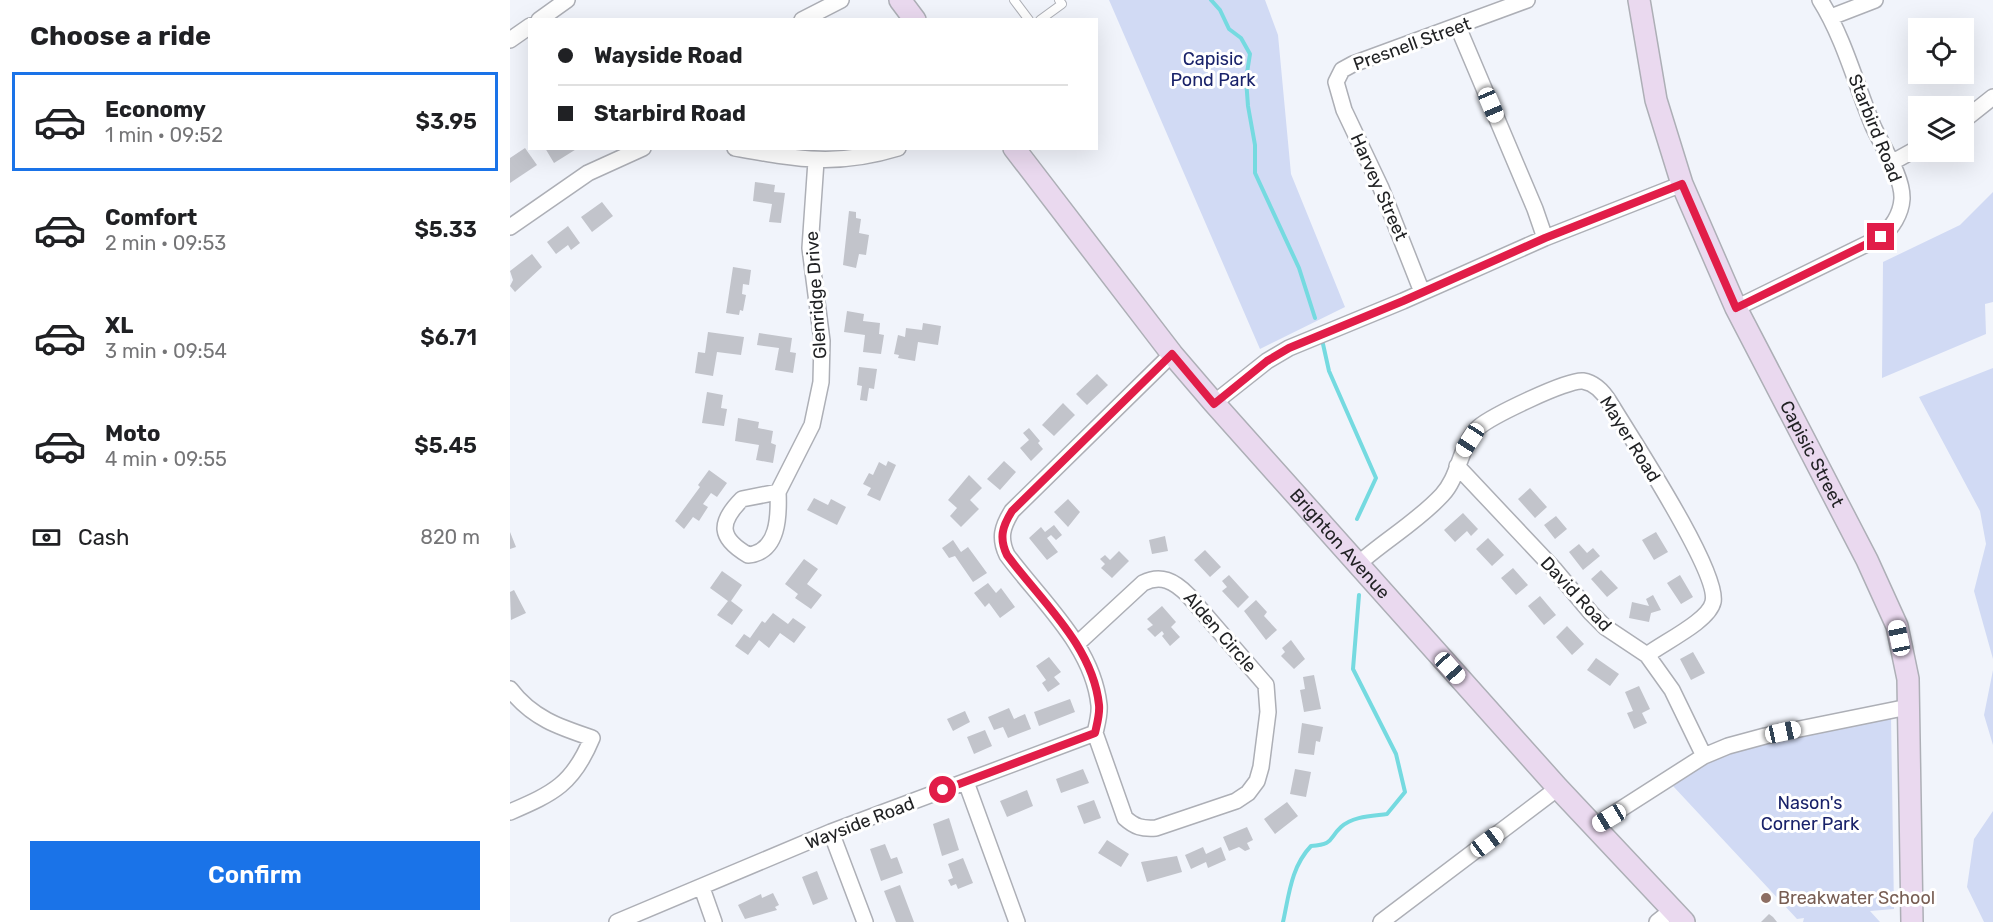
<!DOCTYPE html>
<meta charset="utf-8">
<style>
:root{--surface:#fff;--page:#f2f2f2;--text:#202124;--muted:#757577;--line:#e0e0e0;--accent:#1a73e8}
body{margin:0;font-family:Rubik,sans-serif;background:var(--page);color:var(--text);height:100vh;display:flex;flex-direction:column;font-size:22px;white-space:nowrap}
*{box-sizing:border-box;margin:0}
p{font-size:20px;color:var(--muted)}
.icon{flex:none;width:33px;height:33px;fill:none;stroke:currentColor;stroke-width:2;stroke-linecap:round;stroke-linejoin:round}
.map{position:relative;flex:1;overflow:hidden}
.details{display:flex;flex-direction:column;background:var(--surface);width:510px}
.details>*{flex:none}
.top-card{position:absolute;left:18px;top:18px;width:570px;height:132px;border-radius:0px;box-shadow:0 6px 24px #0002;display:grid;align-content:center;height:132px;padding:0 30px;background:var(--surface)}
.buttons{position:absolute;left:1398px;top:18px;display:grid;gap:12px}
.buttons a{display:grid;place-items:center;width:66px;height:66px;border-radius:0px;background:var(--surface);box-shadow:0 6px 24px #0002;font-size:30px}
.end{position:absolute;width:27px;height:27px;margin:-14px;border:8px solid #e11d48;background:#fff;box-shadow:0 0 0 3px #fff}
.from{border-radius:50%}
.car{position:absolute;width:18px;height:36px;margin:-18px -9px;border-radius:8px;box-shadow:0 0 4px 2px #0007;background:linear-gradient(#fff 24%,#345 0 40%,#fff 0 76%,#345 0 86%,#fff 0)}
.top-card b{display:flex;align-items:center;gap:21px;height:57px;font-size:22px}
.top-card b+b{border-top:2px solid var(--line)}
.top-card i{width:15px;height:15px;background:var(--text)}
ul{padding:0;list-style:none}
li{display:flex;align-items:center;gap:18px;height:99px;margin:0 12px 9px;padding:0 18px;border:3px solid transparent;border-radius:0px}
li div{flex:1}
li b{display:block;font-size:22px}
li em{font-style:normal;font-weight:600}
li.on{border-color:var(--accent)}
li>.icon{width:54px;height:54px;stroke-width:1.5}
h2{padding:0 30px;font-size:27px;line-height:72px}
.pay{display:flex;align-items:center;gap:15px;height:66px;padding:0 30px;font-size:22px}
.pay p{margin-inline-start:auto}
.cta{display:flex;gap:12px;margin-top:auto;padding:12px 30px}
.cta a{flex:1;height:69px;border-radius:0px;background:var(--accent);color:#fff;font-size:24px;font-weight:600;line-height:69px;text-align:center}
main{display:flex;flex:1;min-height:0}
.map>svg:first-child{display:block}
</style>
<main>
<section class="details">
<h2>Choose a ride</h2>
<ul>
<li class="on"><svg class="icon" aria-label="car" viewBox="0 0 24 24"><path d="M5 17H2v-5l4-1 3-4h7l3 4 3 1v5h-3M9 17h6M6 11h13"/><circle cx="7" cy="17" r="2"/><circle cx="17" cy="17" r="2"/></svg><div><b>Economy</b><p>1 min · 09:52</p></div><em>$3.95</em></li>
<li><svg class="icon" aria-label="car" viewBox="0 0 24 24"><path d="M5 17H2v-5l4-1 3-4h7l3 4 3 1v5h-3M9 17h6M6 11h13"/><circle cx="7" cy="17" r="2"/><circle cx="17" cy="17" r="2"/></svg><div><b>Comfort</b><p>2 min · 09:53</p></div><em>$5.33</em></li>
<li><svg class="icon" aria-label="car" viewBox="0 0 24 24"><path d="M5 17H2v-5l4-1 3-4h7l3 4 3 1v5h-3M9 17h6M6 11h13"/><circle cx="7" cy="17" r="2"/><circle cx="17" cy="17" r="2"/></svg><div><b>XL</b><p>3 min · 09:54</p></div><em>$6.71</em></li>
<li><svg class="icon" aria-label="car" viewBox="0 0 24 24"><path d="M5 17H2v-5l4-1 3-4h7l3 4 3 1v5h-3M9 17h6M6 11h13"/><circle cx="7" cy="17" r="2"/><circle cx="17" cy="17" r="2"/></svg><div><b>Moto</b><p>4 min · 09:55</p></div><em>$5.45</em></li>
</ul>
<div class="pay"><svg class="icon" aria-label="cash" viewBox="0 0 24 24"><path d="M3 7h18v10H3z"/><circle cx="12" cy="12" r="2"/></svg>Cash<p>820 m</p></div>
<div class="cta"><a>Confirm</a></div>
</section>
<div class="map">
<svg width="1483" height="922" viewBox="0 0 1483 922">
<rect width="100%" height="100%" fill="#f1f4fb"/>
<path fill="#d1daf4" d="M599 0H755L768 35 781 174 835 307 750 349Z
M1483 192V302L1475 304 1476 334 1372 378 1373 262 1450 225Z
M1483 368V659L1464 591 1476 544 1470 511 1409 397Z
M1483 670V745L1474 715Z
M1381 716 1384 909 1360 911 1370 922H1293L1294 918 1287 919 1163 786 1211 754 1233 745Z
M1483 811V922H1474L1457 887 1464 839Z"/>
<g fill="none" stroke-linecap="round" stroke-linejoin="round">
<path stroke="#75dae0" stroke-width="4" d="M701 0 710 10 719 29 731 38 740 54 736 79 738 106 745 145V173L789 268 805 318
M813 344 819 371 866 478 847 519
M773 922C779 895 781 867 801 846 825 844 818 839 831 827 843 816 863 816 877 814L895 792 886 754 843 669 849 595"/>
</g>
<path fill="#c2c4cb" d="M15 148 27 165 0 183V158Z
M35 148H68L44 163Z
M245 182 265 185 264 192 275 193 271 223 259 222 262 204 243 201Z
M92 202 103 216 82 232 71 217Z
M339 211 346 212V218L351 219 349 233 359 235 356 255 349 254 346 268 333 265Z
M58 226 70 243 61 250 58 245 46 254 37 242Z
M22 254 32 267 5 292 0 286 3 280 0 271Z
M223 267 241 270 239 285 233 284 232 294 236 295 233 311 230 310 229 315 216 313Z
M337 311 354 314 353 321 370 323 369 334 374 335 371 354 353 352 355 335 334 332Z
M413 323 431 326 428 345 408 342 405 361 388 358 389 355 384 354 388 335 395 337 396 328 412 330Z
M198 332 234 337 231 355 207 352 203 376 185 373 188 352 195 353Z
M249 333 282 338 280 352 286 353 283 373 265 370 269 348 247 345Z
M349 367 367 369 364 389 359 388 357 401 350 400 352 386 347 385Z
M587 374 598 385 577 405 566 394Z
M197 392 213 395 211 408 217 409 214 426 192 423Z
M553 403 565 415 544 436 532 425Z
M228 418 249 422 248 428 263 431 261 443 266 445 263 463 246 460 249 445 225 441Z
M519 428 530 441 528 443 533 449 521 461 510 448 519 440 513 433Z
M378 461 386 465 370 501 357 495 361 488 353 484 359 473 363 475 369 462 376 466Z
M494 461 506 472 490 490 477 479Z
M199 470 217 483 207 497 201 493 193 504 198 507 189 521 183 517 174 529 165 521 190 487 188 485Z
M459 475 472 488 460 500 469 509 451 527 440 516 447 508 438 500Z
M1020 488 1037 507 1025 518 1008 499Z
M304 498 318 505 321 499 336 507 327 525 297 510Z
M558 499 570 512 558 527 544 512Z
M953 513 968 529 961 536 957 531 945 542 934 530Z
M1046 516 1057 529 1045 539 1034 525Z
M544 525 552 535 546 540 541 535 537 538 548 552 537 560 519 538 531 527 535 532Z
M0 532 6 547 0 549Z
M1146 532 1158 552 1144 560 1132 540Z
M655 536 658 551 642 554 639 540Z
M978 538 994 555 982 566 966 549Z
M443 540 451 552 458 547 477 573 463 582 445 556 439 558 432 548Z
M1069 544 1077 553 1083 548 1090 556 1073 570 1059 552Z
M695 550 711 567 700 577 684 560Z
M609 551 619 561 602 578 591 568 595 564 590 559 595 555 600 560Z
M294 559 308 569 297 584 312 595 301 609 285 598 288 594 275 584Z
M1003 568 1018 585 1006 595 991 578Z
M1091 570 1108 588 1097 597 1081 579Z
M212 571 232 585 221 601 233 610 222 625 207 615 218 601 200 588Z
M719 575 739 597 728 608 712 591 717 587 712 581Z
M1170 575 1183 597 1171 604 1157 583Z
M478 583 486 593 491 588 505 607 490 618 479 603 475 607 464 593Z
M4 590 16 613 1 620 0 592Z
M1143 595 1151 610 1141 613 1139 622 1119 618 1122 602 1139 606 1136 599Z
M1030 596 1046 615 1034 625 1018 606Z
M746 600 757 612 754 616 767 630 756 640 734 611Z
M652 606 666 622 661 627 670 637 660 646 652 636 654 634 652 631 645 637 637 629 643 625 637 619Z
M263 613 278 624 283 618 296 627 284 643 270 633 259 648 249 640 238 655 225 646 234 634 240 638 252 621 255 623Z
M1057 626 1074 644 1062 655 1046 637Z
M781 640 795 659 784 669 771 656 775 652 772 648Z
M1183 652 1195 673 1181 680 1170 659Z
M539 657 551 672 544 677 550 684 538 692 532 683 536 680 526 666Z
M1086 658 1109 674 1100 686 1077 670Z
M804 675 811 709 794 712 790 690 795 689 793 677Z
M1129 686 1140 709 1132 713 1137 723 1124 729 1117 713 1123 711 1115 692Z
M560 699 565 712 529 726 524 712Z
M499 708 504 719 515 714 521 729 498 738 493 727 484 730 478 717Z
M455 711 460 722 443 731 437 719Z
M792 723 813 727 810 742 806 741 804 755 788 753Z
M475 730 482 746 464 754 457 737Z
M573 769 579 783 551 793 546 779Z
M785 769 801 772 796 797 780 794Z
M517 790 523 806 497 817 490 801Z
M584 800 591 818 574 824 567 806Z
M777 802 788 816 765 834 754 819Z
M439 818 449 850 432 856 423 824Z
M737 827 743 840 737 843 740 849 735 851 729 847 719 851 713 837Z
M597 840 619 854 611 867 588 853Z
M375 844 381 859 387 857 393 873 371 881 360 849Z
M693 847 696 854 711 847 716 860 698 868 696 862 681 869 675 855Z
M667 856 672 872 637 882 631 862Z
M453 858 463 883 448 889 446 884 441 886 438 880 443 878 438 864Z
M307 871 318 899 303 905 292 877Z
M390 885 404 922H386L374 891Z
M263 893 269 905 265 907 267 910 235 919 228 905 251 894 252 898Z
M1259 914 1263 917 1267 922H1251Z"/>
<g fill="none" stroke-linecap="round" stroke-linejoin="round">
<g stroke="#adafb6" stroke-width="10">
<path id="lane" d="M504 0 519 20
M530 20 552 4 549 0"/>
</g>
<g stroke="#adafb6" stroke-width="18">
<path id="street" d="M1321 17 1365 0
M29 20 57 0
M292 20 331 0
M948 27 1025 209 1035 238
M0 40 20 26
M1454 120 1483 97
M225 148C287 159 326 167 388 148
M1381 163 1408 148
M0 227 78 173 133 148
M912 292 871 188 834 110 826 82 832 70 843 64 1017 0
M1226 308 1371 237C1382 228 1391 214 1392 199 1393 177 1372 146 1363 126 1346 85 1334 38 1310 0
M704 403 757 361 779 348 893 301 1035 238 1172 184
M947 466 1045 570 1081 613 1095 627 1137 655 1162 690 1194 756
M268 492C269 515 269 552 238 555 209 538 208 523 232 499L268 492 302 425 311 382 312 341 300 248 306 161
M847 565C875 540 907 522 932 495 950 476 949 446 969 427 982 416 1058 379 1073 381 1086 383 1094 393 1100 403 1120 436 1210 573 1203 602 1199 621 1154 642 1137 655
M567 644 633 583C651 574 664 581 678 595L756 685 758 712 751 767 747 781 738 793 726 801 646 828C632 829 625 827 615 818L585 733
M0 689C22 718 49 727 82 738 63 784 44 793 0 812
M456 782 507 922
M1083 827 1194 756 1218 746 1255 736 1398 707
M321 832 355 922
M192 888 204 922
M107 922 321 832 585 733C587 724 590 714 589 705 583 646 531 601 497 555 489 538 492 527 502 511L662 354
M871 922 1048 788
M1147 922 1162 910"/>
</g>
<g stroke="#adafb6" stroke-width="24">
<g id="secondary">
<path d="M390 0 405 20"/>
<path id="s1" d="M1129 0 1146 100 1172 184 1226 308 1357 560 1387 626 1398 679 1402 922"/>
<path id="s2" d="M504 148 662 354 704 403 1048 788 1174 922"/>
</g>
</g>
<use href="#lane" stroke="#fff" stroke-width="8"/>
<use href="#street" stroke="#fff" stroke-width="15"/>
<use href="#secondary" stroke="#ead9ef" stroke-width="21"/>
</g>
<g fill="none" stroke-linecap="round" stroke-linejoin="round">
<path stroke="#e11d48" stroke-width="8" d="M433 790 585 733C587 724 590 714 589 705 583 646 531 601 497 555 489 538 492 527 502 511L662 354 704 404 757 361 779 348 893 301 1035 238 1172 184 1226 308 1371 237"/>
</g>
<circle fill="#8d6e63" stroke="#fff" stroke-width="2" cx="1256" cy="898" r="6"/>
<g text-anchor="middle" stroke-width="6" stroke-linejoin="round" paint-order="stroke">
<g font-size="18" fill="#212224" stroke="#fff">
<text transform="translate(902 44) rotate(-20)" y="6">Presnell Street</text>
<text transform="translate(1365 128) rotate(68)" y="6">Starbird Road</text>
<text transform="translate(869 187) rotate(66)" y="6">Harvey Street</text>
<text transform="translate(306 295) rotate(-94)" y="6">Glenridge Drive</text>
<text transform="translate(1120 439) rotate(58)" y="6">Mayer Road</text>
<text dy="6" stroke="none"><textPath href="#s1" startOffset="489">Capisic Street</textPath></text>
<text dy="6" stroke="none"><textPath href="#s2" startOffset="513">Brighton Avenue</textPath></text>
<text transform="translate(1066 594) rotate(47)" y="6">David Road</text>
<text transform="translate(710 632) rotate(49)" y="6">Alden Circle</text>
<text transform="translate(350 823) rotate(-21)" y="6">Wayside Road</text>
</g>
<g font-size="18" fill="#19226a" stroke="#fff">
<text x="703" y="65">Capisic<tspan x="703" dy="21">Pond Park</tspan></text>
<text x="1300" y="809">Nason's<tspan x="1300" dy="21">Corner Park</tspan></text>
</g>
<g font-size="18" fill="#785e54" stroke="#fff" text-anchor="start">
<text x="1268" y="904">Breakwater School</text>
</g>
</g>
</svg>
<div class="buttons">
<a><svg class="icon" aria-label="locate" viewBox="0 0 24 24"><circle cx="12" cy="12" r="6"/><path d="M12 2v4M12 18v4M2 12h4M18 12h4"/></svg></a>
<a><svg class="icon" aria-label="layers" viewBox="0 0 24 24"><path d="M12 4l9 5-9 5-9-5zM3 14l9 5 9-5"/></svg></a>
</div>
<i class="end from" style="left:433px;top:790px"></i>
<i class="end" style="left:1371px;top:237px"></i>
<i class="car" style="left:981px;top:105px;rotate:157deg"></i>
<i class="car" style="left:960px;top:440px;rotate:213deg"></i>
<i class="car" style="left:1389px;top:638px;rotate:348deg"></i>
<i class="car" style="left:940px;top:668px;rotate:138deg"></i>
<i class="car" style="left:1273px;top:732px;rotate:78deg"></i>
<i class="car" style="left:1099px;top:818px;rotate:239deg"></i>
<i class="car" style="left:977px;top:842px;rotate:53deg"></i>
<div class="top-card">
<b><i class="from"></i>Wayside Road</b>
<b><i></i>Starbird Road</b>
</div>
</div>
</main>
